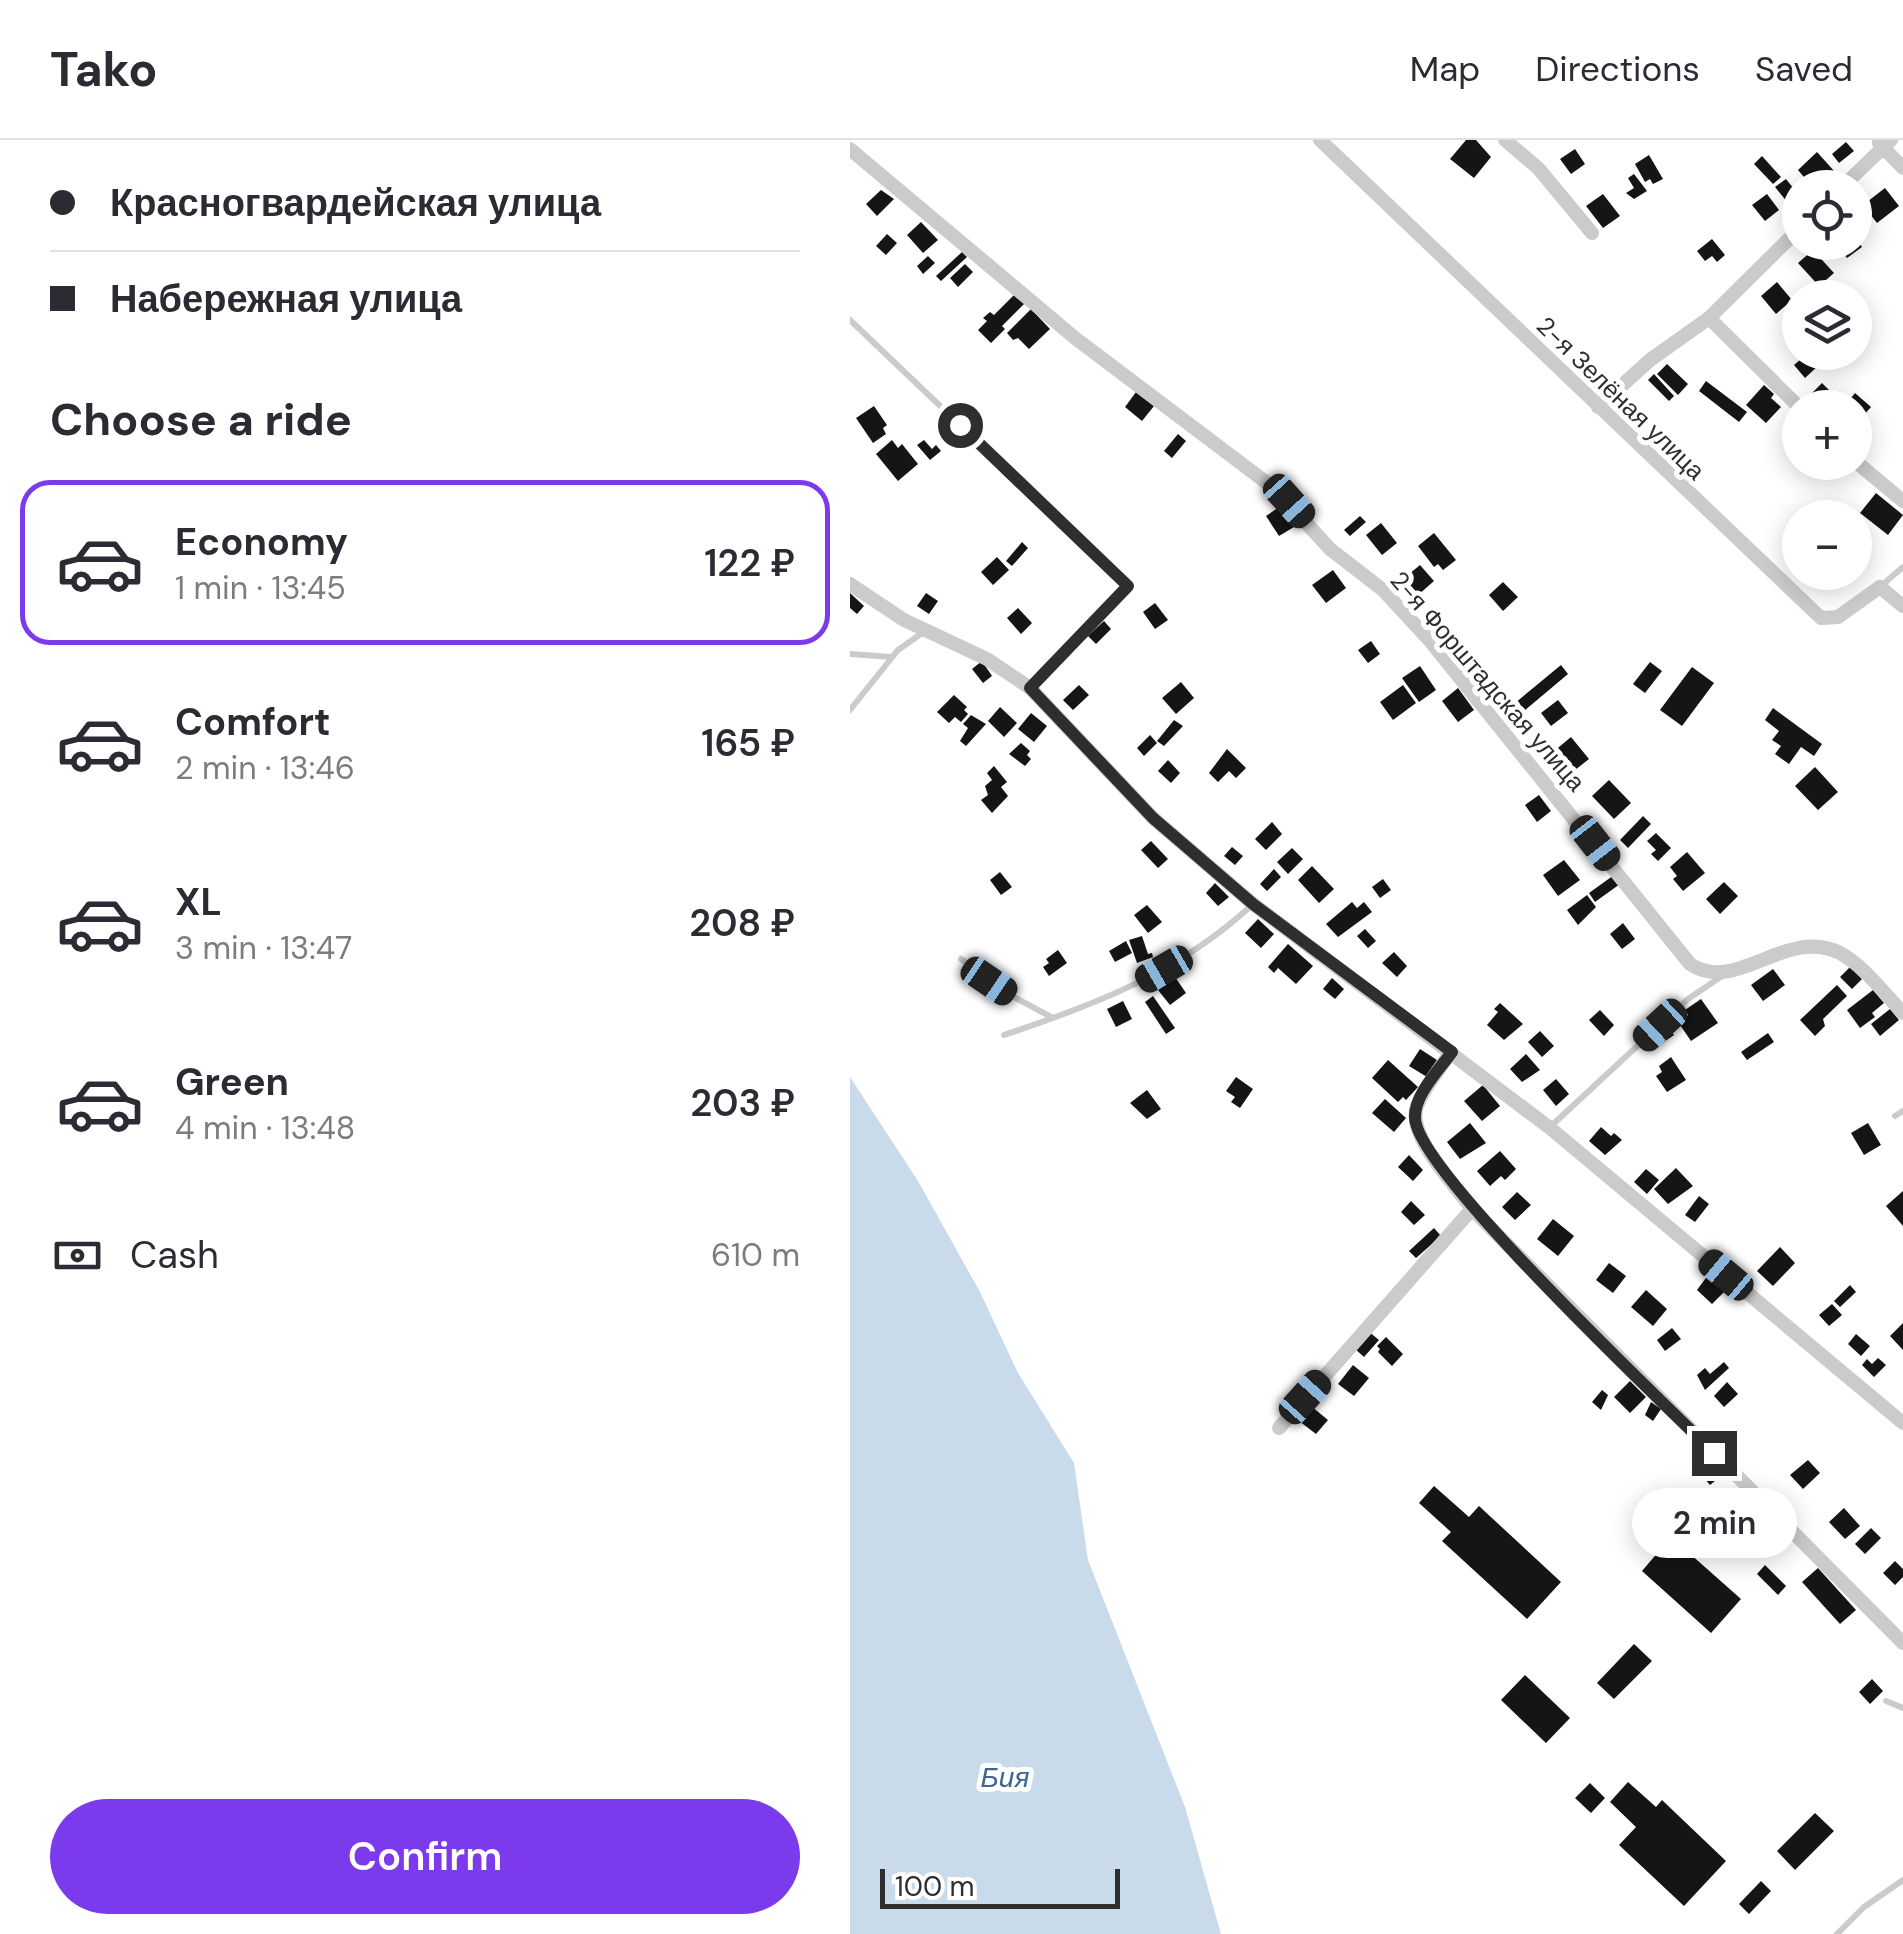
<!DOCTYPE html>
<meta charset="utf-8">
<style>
:root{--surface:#fff;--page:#f2f2f3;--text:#2b2b33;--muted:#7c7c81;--line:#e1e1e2;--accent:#7c3aed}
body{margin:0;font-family:"DM Sans",sans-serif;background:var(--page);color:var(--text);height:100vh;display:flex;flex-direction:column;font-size:38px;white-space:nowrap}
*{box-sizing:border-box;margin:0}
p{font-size:32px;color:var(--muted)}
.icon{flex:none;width:55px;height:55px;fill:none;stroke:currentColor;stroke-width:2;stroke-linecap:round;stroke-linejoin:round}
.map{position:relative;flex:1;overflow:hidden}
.drawer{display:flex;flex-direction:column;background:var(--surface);width:850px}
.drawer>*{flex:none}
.guide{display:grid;align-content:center;height:220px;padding:0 50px;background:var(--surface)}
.controls{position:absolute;left:932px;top:30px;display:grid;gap:20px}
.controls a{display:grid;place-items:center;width:90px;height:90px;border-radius:50%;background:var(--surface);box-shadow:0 5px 25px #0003;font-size:50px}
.scale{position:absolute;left:30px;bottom:25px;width:240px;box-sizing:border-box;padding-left:10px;border:5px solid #2e2e2e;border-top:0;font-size:28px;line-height:35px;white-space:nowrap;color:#2e2e2e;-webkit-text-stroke:8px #fff;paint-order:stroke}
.end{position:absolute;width:45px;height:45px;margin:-22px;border:12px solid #2e2e2e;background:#fff;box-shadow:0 0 0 5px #fff}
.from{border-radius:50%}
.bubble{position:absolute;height:70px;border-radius:35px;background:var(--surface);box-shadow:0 5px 25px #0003;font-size:32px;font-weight:600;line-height:70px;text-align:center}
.car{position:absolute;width:30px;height:60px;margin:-30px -15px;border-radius:12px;box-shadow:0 0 8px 2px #0007;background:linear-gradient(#222 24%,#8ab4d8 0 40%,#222 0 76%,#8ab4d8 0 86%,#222 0)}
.guide b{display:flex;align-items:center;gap:35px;height:95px;font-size:38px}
.guide b+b{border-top:2px solid var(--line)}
.guide i{width:25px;height:25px;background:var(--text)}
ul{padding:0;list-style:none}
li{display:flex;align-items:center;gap:30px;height:165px;margin:0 20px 15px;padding:0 30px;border:5px solid transparent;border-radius:30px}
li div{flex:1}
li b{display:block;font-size:38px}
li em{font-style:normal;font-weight:600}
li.selected{border-color:var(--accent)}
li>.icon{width:90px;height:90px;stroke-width:1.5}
h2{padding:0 50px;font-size:45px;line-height:120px}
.pay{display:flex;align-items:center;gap:25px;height:110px;padding:0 50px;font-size:38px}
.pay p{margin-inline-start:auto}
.primary-button{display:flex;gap:20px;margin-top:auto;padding:20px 50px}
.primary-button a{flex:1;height:115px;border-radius:60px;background:var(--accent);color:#fff;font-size:40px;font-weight:600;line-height:115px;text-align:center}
header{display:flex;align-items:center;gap:60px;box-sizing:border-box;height:140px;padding:0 50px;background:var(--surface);border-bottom:2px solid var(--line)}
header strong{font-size:48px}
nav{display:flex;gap:55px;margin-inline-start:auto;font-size:35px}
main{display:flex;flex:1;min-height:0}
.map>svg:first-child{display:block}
</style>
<header>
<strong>Tako</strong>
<nav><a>Map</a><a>Directions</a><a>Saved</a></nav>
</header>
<main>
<section class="drawer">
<div class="guide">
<b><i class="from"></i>Красногвардейская улица</b>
<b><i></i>Набережная улица</b>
</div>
<h2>Choose a ride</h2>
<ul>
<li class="selected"><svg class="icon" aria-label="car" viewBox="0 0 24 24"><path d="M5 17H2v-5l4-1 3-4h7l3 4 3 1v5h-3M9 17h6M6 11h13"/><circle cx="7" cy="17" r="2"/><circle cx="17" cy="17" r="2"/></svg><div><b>Economy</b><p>1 min · 13:45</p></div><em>122 ₽</em></li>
<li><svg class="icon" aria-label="car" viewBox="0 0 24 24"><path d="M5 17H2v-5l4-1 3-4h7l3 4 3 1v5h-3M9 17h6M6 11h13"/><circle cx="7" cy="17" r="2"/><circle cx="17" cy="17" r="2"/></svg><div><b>Comfort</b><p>2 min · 13:46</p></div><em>165 ₽</em></li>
<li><svg class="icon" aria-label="car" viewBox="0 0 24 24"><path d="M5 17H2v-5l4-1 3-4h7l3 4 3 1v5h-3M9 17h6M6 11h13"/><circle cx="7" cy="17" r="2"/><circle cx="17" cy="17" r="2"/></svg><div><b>XL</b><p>3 min · 13:47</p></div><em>208 ₽</em></li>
<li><svg class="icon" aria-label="car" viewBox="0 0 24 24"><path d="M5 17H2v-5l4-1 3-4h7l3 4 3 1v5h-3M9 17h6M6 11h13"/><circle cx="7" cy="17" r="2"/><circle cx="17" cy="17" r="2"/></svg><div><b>Green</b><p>4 min · 13:48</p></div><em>203 ₽</em></li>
</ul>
<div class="pay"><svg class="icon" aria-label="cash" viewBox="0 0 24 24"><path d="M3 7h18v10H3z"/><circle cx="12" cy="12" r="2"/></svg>Cash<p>610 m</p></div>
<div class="primary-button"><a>Confirm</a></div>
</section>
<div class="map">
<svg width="1053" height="1794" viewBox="0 0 1053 1794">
<rect width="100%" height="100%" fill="#fff"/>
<path fill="#c9daeb" d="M0 937 68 1041 130 1152 168 1233 224 1323 238 1420 335 1667 371 1794H0Z"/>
<path fill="#151515" d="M616 0H626L641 17 624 38 600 19Z
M996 2 1004 11 989 23 982 14Z
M725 9 735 24 721 34 710 19Z
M967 12 985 32 967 48H963L948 30Z
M799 15 813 39 803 44 800 39 795 42 785 24Z
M912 16 931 37 923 44 904 24Z
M784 34 797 51 784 59 776 53 784 48 778 38Z
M936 39 948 54 938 63 925 47Z
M1035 48 1049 66 1027 83 1013 65Z
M31 50 44 59 27 76 16 64Z
M753 54 770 76 753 88 736 66Z
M917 54 929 70 915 81 902 65Z
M71 82 88 100 73 113 57 95Z
M37 94 47 103 36 115 26 106Z
M1005 97 1012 107 997 118 985 102H1005Z
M862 99 875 115 867 122 862 116 855 121 847 111Z
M963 110 984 133 969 146 948 123Z
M112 112 117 117 91 141 86 136Z
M78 116 85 123 73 134 67 126Z
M115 124 123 132 108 147 100 138Z
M927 142 942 160 926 174 911 156Z
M165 154 175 163 152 186 155 189 141 203 128 190 137 181 133 178 140 172 144 175Z
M181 169 200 189 179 209 168 198 163 200 157 193Z
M958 213 969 225 955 238 944 225Z
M817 224 838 244 828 255 807 234Z
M804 234 824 256 819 261 798 240Z
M856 241 897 272 889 282 849 251Z
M972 243 979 250 969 261 961 254Z
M914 245 924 254 921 258 931 267 916 283 896 265Z
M286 252 304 266 292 281 275 267Z
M1005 253 1021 267 1005 285V268H993Z
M24 266 37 285 33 288 36 294 23 303 6 278Z
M328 294 336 301 322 318 314 311Z
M42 300 48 308 52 304 68 324 48 341 26 314Z
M74 300 82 309 86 305 91 311 80 320 67 305Z
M1026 353 1053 375 1038 395 1010 373Z
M435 363 449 384 429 396 416 376Z
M510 376 516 382 500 396 494 390Z
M531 383 547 403 532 415 516 395Z
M584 393 606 420 593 430 588 424 584 427 568 406Z
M172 402 178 408 162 426 156 421Z
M147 417 159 430 143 445 131 432Z
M570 425 584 441 567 456 553 439Z
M483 430 496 448 476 463 462 445Z
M653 442 668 457 653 471 639 455Z
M0 453 14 466 7 474 0 468Z
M76 453 88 461 79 474 67 466Z
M305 463 318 480 305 489 293 472Z
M168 468 182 483 171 494 157 478Z
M254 481 261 489 246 504 238 496Z
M521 501 530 514 518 523 508 510Z
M132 521 142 536 133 543 122 529Z
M800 522 812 531 795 553 783 544Z
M711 525 718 534 667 577 659 568Z
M570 526 586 550 569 562 552 538Z
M842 527 864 543 832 586 810 570Z
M331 542 344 558 326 574 312 558Z
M229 545 239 555 223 570 213 560Z
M553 545 566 563 543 580 530 562Z
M608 548 624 570 608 582 592 561Z
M104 555 117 567 114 570 118 574 111 582 105 577 99 583 87 572Z
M708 560 718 573 701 586 691 573Z
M150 567 167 583 154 597 138 581Z
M923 568 972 604 964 616 951 607 939 624 925 614 931 606 922 600 929 591 915 580Z
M181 573 197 586 184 602 168 589Z
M121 575 136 584 116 606 110 601 118 588 113 584Z
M324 580 333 586 314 606 307 601Z
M300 595 307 603 294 616 287 608Z
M721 597 739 619 720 634 703 612Z
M171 603 180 611 177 615 181 619 175 626 159 614Z
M377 609 396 628 386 638 379 631 368 642 359 633Z
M318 620 330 633 321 643 308 631Z
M144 626 157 642 151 647 158 656 142 673 131 660 138 655 135 646 142 640 137 633Z
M965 627 988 652 968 670 945 646Z
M759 640 781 663 764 679 742 656Z
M689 655 701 671 687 682 675 665Z
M793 676 801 684 778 708 770 700Z
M422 682 432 694 416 710 405 699Z
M806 693 821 708 808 721 801 714 806 710 797 701Z
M301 701 318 719 308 728 291 710Z
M382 707 393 716 385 725 374 716Z
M442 708 453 719 438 734 427 722Z
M837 712 855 733 833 751 823 739 827 736 820 727Z
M714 720 730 740 708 756 693 735Z
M462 726 484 749 469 763 448 740Z
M424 729 431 737 417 751 410 744Z
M150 732 162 747 151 755 140 740Z
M764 735 770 744 745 762 739 753Z
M533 739 541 750 530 758 522 747Z
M874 742 888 756 870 774 856 759Z
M365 743 379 757 368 766 356 753Z
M737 755 746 767 728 785 717 770Z
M502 762 507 768 514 762 522 772 488 797 476 784Z
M297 765 312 782 298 793 284 775Z
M408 779 424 794 411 808 395 793Z
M773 783 785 799 772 809 760 794Z
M515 789 526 801 518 808 507 796Z
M292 796 298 814 302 813 303 817 287 823 279 800Z
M276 801 282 813 265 822 259 811Z
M438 804 463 826 446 844 428 828 424 833 418 827Z
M208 810 217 823 199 836 193 827 199 823 196 819Z
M544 812 557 826 547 837 532 823Z
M1000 827 1012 839 1002 849 990 837Z
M923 829 935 845 913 861 901 845Z
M325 837 336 853 320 865 308 850Z
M482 838 494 849 485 859 473 849Z
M987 845 997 856 973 879 975 886 965 896 950 880Z
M1023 850 1034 863 1022 873 1025 877 1010 888 997 870Z
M303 856 325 888 316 894 295 862Z
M851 859 868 883 841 901 828 882 838 875 835 870Z
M273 861 282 879 266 887 257 869Z
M650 863 673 884 654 900 637 885 648 872 644 869Z
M1040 869 1049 880 1030 896 1021 884Z
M750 870 764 885 754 896 739 880Z
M817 886 824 895 808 906 801 896Z
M690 891 704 906 692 917 678 902Z
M918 893 924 902 897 920 891 912Z
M570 909 587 920 577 937 559 926Z
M676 914 690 930 672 942 660 929Z
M821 917 836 940 817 952 806 936 812 932 809 926Z
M538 920 568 947 556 960 553 957 548 962 522 938Z
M386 937 403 949 390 968 381 962 385 957 376 951Z
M706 939 719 954 706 966 693 950Z
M633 945 650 966 632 981 614 961Z
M297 950 311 969 297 979 280 963Z
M535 959 556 978 544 992 522 973Z
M620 983 636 1003 610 1019 597 1002Z
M1018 983 1031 1005 1014 1015 1001 993Z
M751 987 761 996 764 993 772 1000 755 1015 739 1001Z
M650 1011 666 1029 655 1040 651 1036 640 1046 627 1031Z
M559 1015 573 1030 563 1041 548 1027Z
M826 1028 843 1046 818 1064 804 1049Z
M796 1029 809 1040 797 1054 784 1042Z
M1053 1051V1086L1036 1066Z
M667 1052 681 1065 665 1080 652 1067Z
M849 1056 859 1064 845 1082 835 1075Z
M561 1061 575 1075 564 1085 551 1072Z
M703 1079 724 1096 708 1116 687 1099Z
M584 1088 591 1096 566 1118 559 1111Z
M930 1107 945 1123 923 1146 907 1131Z
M759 1123 776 1136 763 1153 746 1140Z
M861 1131 877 1149 862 1164 847 1150Z
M1000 1145 1006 1152 990 1167 984 1161Z
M796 1150 817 1169 803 1186 781 1167Z
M982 1164 992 1175 979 1186 969 1175Z
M1053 1183V1210L1040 1196Z
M822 1188 831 1199 815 1211 807 1200Z
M518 1191 529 1200 514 1217 503 1207Z
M1006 1194 1020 1206 1011 1216 998 1204Z
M536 1197 553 1214 542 1226 528 1212 530 1209 527 1206Z
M1028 1218 1036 1225 1024 1237 1012 1225 1017 1219 1022 1224Z
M874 1222 879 1228 855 1250 847 1235 855 1228 860 1234Z
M503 1225 519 1238 504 1256 488 1244Z
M780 1241 796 1257 780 1273 764 1257Z
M877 1242 888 1254 874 1267 864 1256Z
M752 1250 758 1255 751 1270 742 1262Z
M801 1262 811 1269 803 1281 795 1275Z
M461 1266 478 1280 466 1294 449 1281Z
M864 1318 876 1332 860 1345 848 1331Z
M958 1320 970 1333 953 1349 940 1335Z
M584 1346 619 1377 629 1366 711 1442 677 1479 592 1401 601 1392 569 1363Z
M907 1364 926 1384 922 1388 927 1393 913 1403 891 1381Z
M994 1368 1010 1386 995 1399 979 1382Z
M1021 1388 1031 1398 1015 1414 1005 1404Z
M821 1397 891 1459 861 1493 792 1431Z
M1045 1421 1053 1429V1437L1045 1445 1033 1433Z
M915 1425 936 1446 928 1455 907 1434Z
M968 1428 1006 1470 990 1484 952 1442Z
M784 1504 802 1521 764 1559 747 1543Z
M675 1535 720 1578 696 1603 651 1560Z
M1022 1539 1033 1551 1020 1564 1009 1552Z
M778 1642 806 1667 812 1660 876 1721 834 1766 769 1705 786 1687 760 1662Z
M740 1643 755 1658 741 1673 725 1658Z
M965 1673 984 1691 945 1730 927 1711Z
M911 1741 921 1751 899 1774 889 1764Z"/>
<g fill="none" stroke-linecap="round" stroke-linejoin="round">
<path stroke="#cbcbcb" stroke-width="6" d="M0 180 278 445 277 451 181 547
M1031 446 1053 427
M0 514 41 517
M0 570 48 510 75 491
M111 819 160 855 203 878
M154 895C247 864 328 833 402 765
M1045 976 1053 971
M700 987 838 859 875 834
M1036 1561 1053 1568
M987 1794 1014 1767 1053 1740"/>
<path stroke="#cbcbcb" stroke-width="14" d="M470 0 971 478 988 477 1030 447 1053 466
M655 0 688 28 742 93
M1029 3 1053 28
M0 9 225 198 425 349 480 409 533 450 581 502 840 824C886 855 936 786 990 813 1014 826 1034 853 1053 873
M991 48 1041 0
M859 178 950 268
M748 267 800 220 859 178 950 88
M1005 321 1053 361
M0 444 54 480 137 519 180 548 303 678 403 764 700 988 1053 1283
M601 912C590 929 574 947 567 966 556 995 605 1045 622 1069L1053 1503
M429 1288 622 1069"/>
</g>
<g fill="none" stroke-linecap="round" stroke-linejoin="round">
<path stroke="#2e2e2e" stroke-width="12" d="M110 285 278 446 180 548 303 678 403 764 602 912C589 930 564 955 565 978 566 1030 815 1264 864 1313"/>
</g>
<g text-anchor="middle" stroke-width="10" stroke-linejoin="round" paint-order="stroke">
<g font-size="25" fill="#2e2e2e" stroke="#fff">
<text transform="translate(771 258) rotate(44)" y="9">2-я Зелёная улица</text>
<text transform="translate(638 541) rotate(49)" y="9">2-я Форштадская улица</text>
</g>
<g font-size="28" font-style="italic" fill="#3f668e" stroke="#fff">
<text x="155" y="1647">Бия</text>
</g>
</g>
</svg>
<div class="controls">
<a><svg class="icon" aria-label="locate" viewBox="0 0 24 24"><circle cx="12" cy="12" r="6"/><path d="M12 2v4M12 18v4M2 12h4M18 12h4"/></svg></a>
<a><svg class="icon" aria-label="layers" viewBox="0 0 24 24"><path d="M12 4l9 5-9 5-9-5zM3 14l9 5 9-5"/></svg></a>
<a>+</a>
<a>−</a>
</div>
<div class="scale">100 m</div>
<i class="end from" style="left:110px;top:285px"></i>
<i class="end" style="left:864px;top:1313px"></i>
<div class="bubble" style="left:782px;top:1348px;width:165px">2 min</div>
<i class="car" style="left:439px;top:361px;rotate:138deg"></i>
<i class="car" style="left:745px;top:703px;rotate:142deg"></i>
<i class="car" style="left:314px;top:829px;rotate:240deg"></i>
<i class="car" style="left:139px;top:841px;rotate:124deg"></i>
<i class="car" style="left:810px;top:885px;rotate:227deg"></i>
<i class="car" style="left:876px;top:1135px;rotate:310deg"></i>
<i class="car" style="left:455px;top:1257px;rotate:42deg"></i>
</div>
</main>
